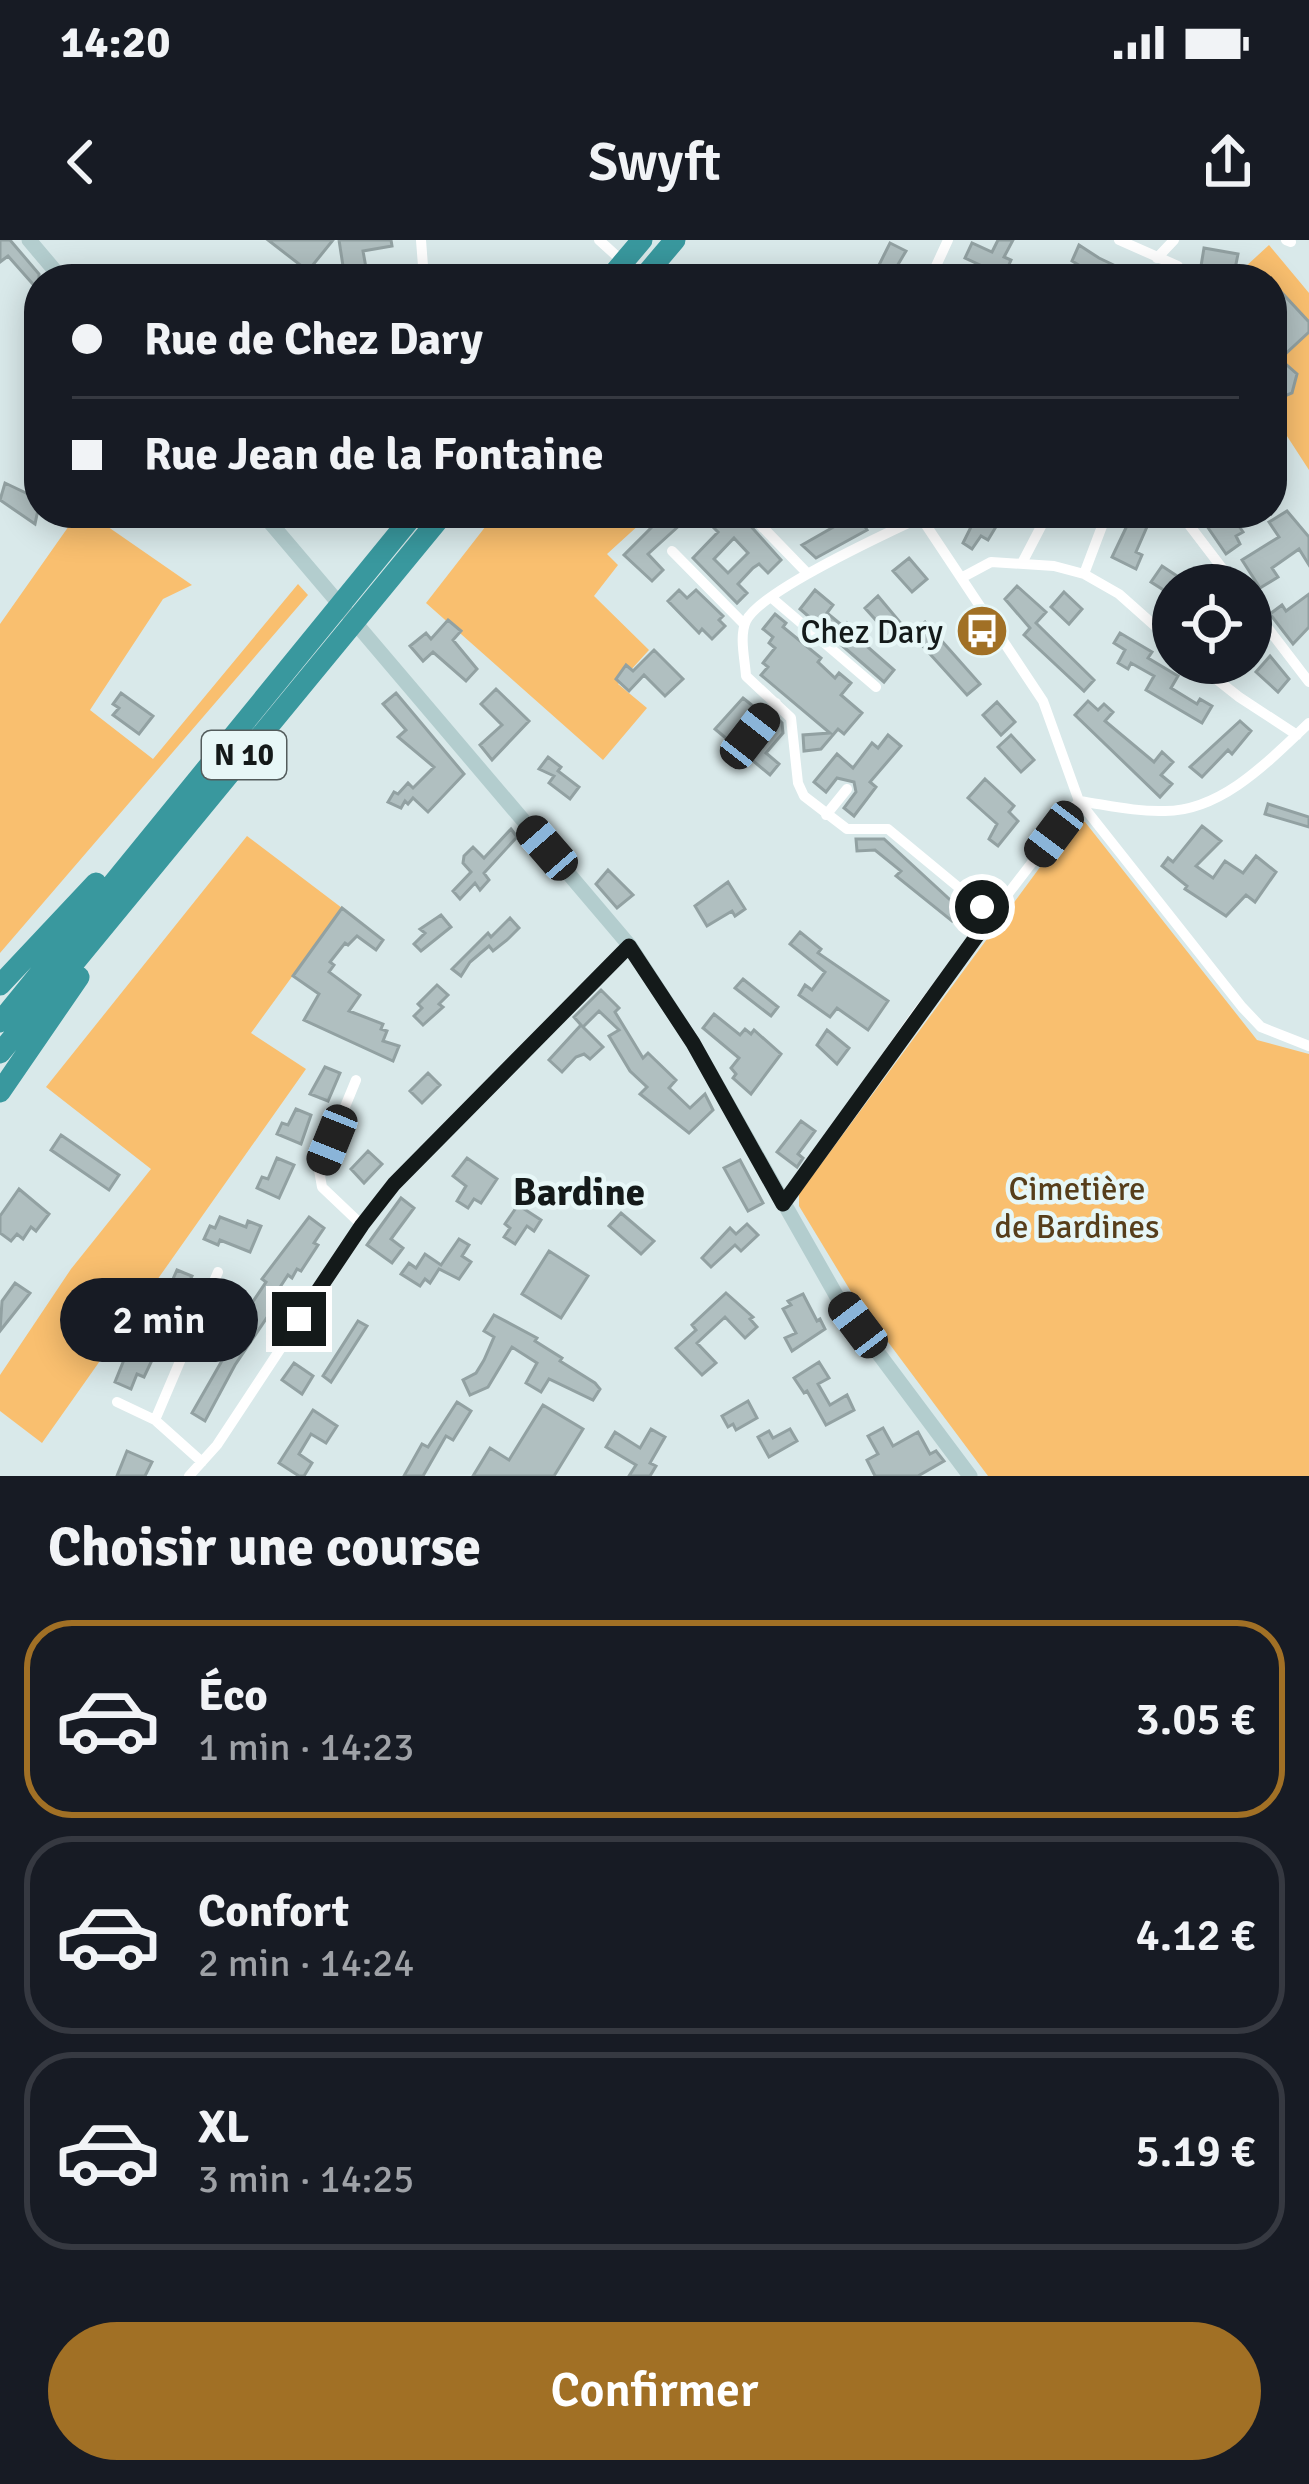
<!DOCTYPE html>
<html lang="fr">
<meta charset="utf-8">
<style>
:root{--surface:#171b24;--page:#242831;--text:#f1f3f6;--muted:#9ea1a6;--line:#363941;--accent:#a17025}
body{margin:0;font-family:Signika,sans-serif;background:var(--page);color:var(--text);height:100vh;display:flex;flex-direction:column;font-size:45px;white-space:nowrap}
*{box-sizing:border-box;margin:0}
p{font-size:39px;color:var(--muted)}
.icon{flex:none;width:66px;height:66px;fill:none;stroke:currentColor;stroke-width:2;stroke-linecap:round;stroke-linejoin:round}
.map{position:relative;height:1236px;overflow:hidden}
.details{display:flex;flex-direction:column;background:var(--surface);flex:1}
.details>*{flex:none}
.top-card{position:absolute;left:24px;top:24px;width:1263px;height:264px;border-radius:48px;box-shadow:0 6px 30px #0003;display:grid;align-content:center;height:264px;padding:0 48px;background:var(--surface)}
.tools{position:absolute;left:1152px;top:324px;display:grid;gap:24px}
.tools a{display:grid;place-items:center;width:120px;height:120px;border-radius:50%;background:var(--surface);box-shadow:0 6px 30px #0003;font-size:60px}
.end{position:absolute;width:54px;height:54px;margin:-27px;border:15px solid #141a1a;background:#fff;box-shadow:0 0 0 6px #fff}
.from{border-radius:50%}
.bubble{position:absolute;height:84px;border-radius:42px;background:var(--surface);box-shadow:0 6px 30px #0003;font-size:39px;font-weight:600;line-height:84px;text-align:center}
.car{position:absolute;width:36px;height:72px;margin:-36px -18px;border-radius:15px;box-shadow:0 0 9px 3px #0007;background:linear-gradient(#222 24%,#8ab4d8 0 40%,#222 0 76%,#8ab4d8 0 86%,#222 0)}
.top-card b{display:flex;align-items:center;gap:42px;height:114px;font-size:45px}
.top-card b+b{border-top:3px solid var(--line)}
.top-card i{width:30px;height:30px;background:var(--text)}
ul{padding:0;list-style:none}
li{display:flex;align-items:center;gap:36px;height:198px;margin:0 24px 18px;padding:0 24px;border:6px solid var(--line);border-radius:48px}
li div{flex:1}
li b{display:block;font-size:45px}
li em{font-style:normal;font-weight:600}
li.selected{border-color:var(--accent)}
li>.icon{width:108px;height:108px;stroke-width:1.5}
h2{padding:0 48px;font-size:54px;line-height:144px}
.button{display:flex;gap:24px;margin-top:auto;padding:24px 48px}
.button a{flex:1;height:138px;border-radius:72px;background:var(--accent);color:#fff;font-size:48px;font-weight:600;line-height:138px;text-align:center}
.status{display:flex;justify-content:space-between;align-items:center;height:84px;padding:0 60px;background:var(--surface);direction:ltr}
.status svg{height:33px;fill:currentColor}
header{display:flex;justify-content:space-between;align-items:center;height:156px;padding:0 48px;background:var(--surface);font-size:54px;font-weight:600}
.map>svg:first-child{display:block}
</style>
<div class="status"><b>14:20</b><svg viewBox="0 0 49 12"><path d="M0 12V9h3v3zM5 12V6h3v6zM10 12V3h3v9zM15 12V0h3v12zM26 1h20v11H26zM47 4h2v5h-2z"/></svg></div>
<header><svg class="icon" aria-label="back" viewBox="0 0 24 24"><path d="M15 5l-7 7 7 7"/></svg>Swyft<svg class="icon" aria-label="share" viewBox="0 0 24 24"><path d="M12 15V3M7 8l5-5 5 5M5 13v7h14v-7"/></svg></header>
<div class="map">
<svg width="1309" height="1236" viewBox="0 0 1309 1236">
<rect width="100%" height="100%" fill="#d9e9ea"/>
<path fill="#f9bf6f" d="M1269 5 1309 53V230L1272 173V39H1232Z
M78 273H88L192 345 163 359 90 470 153 519 298 344 308 355 0 713V384Z
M496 273H652L607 314 618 325 594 356 649 410 618 444 647 468 603 520 426 363Z
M1074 581 1085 582 1257 800 1309 814V1236H988L853 1055 799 966V954Z
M247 596 342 668 251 793 306 829 42 1203 0 1171V1135L71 1029 151 929 46 847Z"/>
<path fill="#b0bfc0" stroke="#92a1a2" stroke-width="3" fill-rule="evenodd" d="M0 0H10L39 34V51L8 16 0 22Z
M268 0H333L308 31Z
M339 0H391L392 6 363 11 368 39H345Z
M998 0H1013L1004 17 1011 20 1004 36 965 18 972 3 992 12Z
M890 3 906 11 890 38 876 31Z
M1079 5 1099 18 1143 39H1103L1092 33 1072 21Z
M1204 8 1238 14 1235 29 1226 27 1225 34 1201 26Z
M1272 42 1309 82V92L1280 119 1297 134 1292 153 1280 158 1272 151Z
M5 243 28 254 39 265 35 284 0 260Z
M1287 271 1309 297V325L1299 309 1272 328 1278 337 1260 348 1242 320 1279 297 1269 282Z
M666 273H693L648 314 663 330 652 341 624 315Z
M699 273H739L781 320 768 333 759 324 753 328 738 344 747 353 737 363 693 318 718 292ZM734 298 748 313 728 333 714 319Z
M858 273H888L864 285 867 290 816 318 802 305Z
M978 273H998L995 277 1000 280 988 300 981 296 972 309 963 303Z
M1133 273H1153L1136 312 1142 315 1136 329 1112 317Z
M1198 273H1220L1227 284 1234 279 1243 292 1236 296 1240 304 1226 314Z
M909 318 927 339 912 352 893 331Z
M1162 326 1171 332 1191 345H1173V356L1151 342Z
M1017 346 1046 372 1036 383 1094 440 1084 451 1024 395 1030 388 1005 359Z
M679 350 687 358 696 350 723 376 719 380 725 386 712 399 702 389 699 393 668 361Z
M815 350 833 365 827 373 844 387 847 383 857 392 854 395 894 430 884 442 800 369Z
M1064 352 1082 369 1069 384 1051 367Z
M1309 354V387L1293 404 1270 374 1282 365 1286 371Z
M878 356 904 387 892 398 865 368Z
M775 374 786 383 783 387 821 418 818 422 835 438 839 433 851 443 841 455 862 473 844 494 838 489 821 509 804 511 803 495 830 493 761 435 768 427 763 423 775 408 769 403 773 397 763 389Z
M448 380 461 391 453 400 477 429 466 441 433 412 423 421 410 406 426 393 431 399Z
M925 382 980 444 967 455 911 393Z
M1120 393 1152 412 1148 418 1178 436 1171 448 1197 464 1200 459 1212 466 1202 483 1146 450 1154 436 1131 423 1128 429 1118 423 1125 410 1114 403Z
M654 410 683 439 665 456 644 435 629 451 616 439 626 425 633 431Z
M1270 416 1289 439 1278 452 1256 432Z
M496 449 529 481 492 520 480 505 502 485 481 464Z
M121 453 153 476 139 494 113 475 119 468 113 464Z
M396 453 464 534 428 572 413 558 408 564 405 561 401 568 388 562 394 552 398 554 408 543 413 548 434 527 398 497 406 490 383 464Z
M743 458 758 470 741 493 745 504 757 503 777 478 782 483 783 493 766 513 779 524 770 535 715 489Z
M1088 461 1098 470 1104 464 1113 472 1105 481 1154 522 1162 512 1173 522 1161 535 1172 544 1160 557 1075 475Z
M997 462 1015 482 1001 495 983 475Z
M1240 481 1251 491 1232 514 1228 510 1202 537 1190 527Z
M888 495 901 506 870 542 876 547 854 576 844 568 856 552 854 542 837 538 826 552 814 542 837 514 853 528 872 503 878 508Z
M1011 495 1034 520 1021 532 998 507Z
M548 517 561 527 558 531 579 547 570 559 549 543 554 536 539 529Z
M985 539 1014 566 1009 572 1018 581 998 606 989 599 997 584 968 558Z
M1268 564 1309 577V587L1265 574Z
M1202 586 1221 601 1196 626 1213 638 1225 621 1243 633 1256 616 1276 632 1255 662 1246 655 1226 676 1185 649 1187 646 1162 626 1168 618 1173 622Z
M511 589 517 597 484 633 489 640 480 650 475 643 460 659 453 651 471 632 463 623 464 616 473 607 484 618Z
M856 599H884L961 670 952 681 896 636 901 631 875 610 857 611Z
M608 630 633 655 617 668 596 644Z
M728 642 745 669 735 676 732 671 707 686 695 666Z
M342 668 383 700 376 710 357 696 348 705 345 703 330 722 334 725 329 732 360 755 349 771 383 784 381 789 387 791 383 801 399 806 393 821 304 780 319 754 293 736Z
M441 675 451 687 421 711 414 704 425 693 420 689Z
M510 678 519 688 507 700 493 711 489 706 470 722 461 736 452 729 488 693 491 697Z
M800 692 821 709 818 713 888 761 868 790 837 768 830 777 799 755 805 745 812 750 825 732 790 704Z
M743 739 778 767 771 776 735 748Z
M437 745 448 755 439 764 443 767 423 785 414 776 422 768 418 764Z
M601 750 619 768 615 772 643 818 648 813 676 840 669 848 690 868 705 854 713 870 689 893 640 854 647 847 630 831 609 796 619 790 599 771 583 787 603 807 590 819 584 814 576 817 562 832 549 820 581 785 574 777Z
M714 774 740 795 745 789 751 794 754 790 781 814 751 854 733 838 736 834 731 828 739 818 703 788Z
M827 790 849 808 837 824 817 805Z
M325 827 340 833 328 861 310 854Z
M428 833 440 845 422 863 410 851Z
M296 869 311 875 301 904 277 894 282 883 288 885Z
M801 881 815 891 798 914 803 918 797 927 777 912Z
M61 895 119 935 109 950 51 910Z
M368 911 382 924 364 943 351 929Z
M277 918 294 925 279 958 257 948 262 937 268 939Z
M467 918 497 939 481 963 474 959 468 968 457 961 466 946 453 936Z
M740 920 763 963 748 971 724 928Z
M19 949 49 974 36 991 31 987 23 999 17 994 11 1001 0 993V976Z
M401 958 414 968 391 999 403 1008 392 1023 367 1005Z
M518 965 541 980 534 991 527 986 515 1004 504 997 510 988 505 984Z
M621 973 654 1001 641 1014 609 986Z
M220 977 246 987 248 981 261 986 250 1012 220 1000 218 1005 204 999 210 986 215 988Z
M309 977 324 988 314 1003 318 1005 301 1031 297 1029 292 1038 288 1035 269 1064 274 1067 235 1125 205 1181 192 1173 251 1070 248 1069 266 1042 262 1039Z
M747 984 758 995 741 1011 735 1005 711 1027 702 1018 730 988 736 994Z
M459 999 469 1005 462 1016 471 1022 459 1039 439 1029 430 1043 425 1039 420 1046 401 1034 409 1023 416 1028 425 1014 441 1025Z
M549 1011 588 1036 561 1078 522 1054Z
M177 1030 192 1036 144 1137 137 1134 131 1149 115 1142 126 1115 137 1119 165 1059 158 1056 163 1046 169 1048Z
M15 1043 30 1053 0 1091 2 1061Z
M726 1053 753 1077 750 1079 757 1087 745 1098 725 1077 697 1103 716 1123 702 1135 676 1108 696 1090 692 1085Z
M803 1054 817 1081 820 1079 825 1089 792 1111 785 1098 796 1093 783 1069 791 1065 788 1061Z
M494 1075 537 1098 535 1101 562 1118 560 1121 595 1143 600 1149 593 1160 549 1139 541 1152 526 1143 537 1123 512 1107 488 1147 470 1155 463 1140 476 1133 484 1120 494 1097 484 1091Z
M358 1081 367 1086 331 1142 323 1136Z
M819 1122 829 1138 818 1144 830 1165 847 1155 854 1170 826 1185 807 1151 804 1153 794 1138Z
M294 1123 313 1136 302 1154 282 1140Z
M748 1161 757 1178 736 1190 733 1184 728 1187 722 1176Z
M457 1162 471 1171 453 1200 446 1196 423 1236H404L422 1204 428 1207Z
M543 1165 583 1189 554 1236H473L490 1208 509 1220Z
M313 1170 337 1186 326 1203 311 1194 299 1214 312 1223 304 1236H299L279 1223Z
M883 1188 893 1206 918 1192 930 1214 936 1211 944 1221 918 1236H875L867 1220 878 1214 868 1196Z
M651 1189 665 1197 650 1223 656 1226 650 1236H629L636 1225 606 1207 615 1192 640 1208Z
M790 1189 797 1201 769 1217 758 1197 769 1191 773 1198Z
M127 1211 152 1222 145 1236H117Z"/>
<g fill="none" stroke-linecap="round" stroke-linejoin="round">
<path stroke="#fff" stroke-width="10" d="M421 0 424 39
M599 0 642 39
M1119 0 1178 26
M1286 0 1291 2
M1157 18 1174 0
M930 39 948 0
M749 273 808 334
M918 273 1043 461 1079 561 1242 767 1261 787 1309 806
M1180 273 1235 345
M921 277C887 293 760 351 746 381 739 396 745 420 746 436L791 478 798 543 804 556 847 589H888L992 675
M763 288 780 273
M672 311 744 384
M1022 323 1048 273
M1084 334 1107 273
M963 337 991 322 1054 326 1084 334 1119 354 1173 402
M773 359 876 447
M1251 366 1309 442
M1196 423 1239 457 1297 495
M750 496 776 463
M1079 561C1107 565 1136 572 1165 571 1222 571 1270 520 1309 483
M826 575 847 549
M356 840 319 930 322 947 362 985
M783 964 917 773 1079 561
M117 1162 155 1180
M202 1222 155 1180 218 1032
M189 1236 217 1205 362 985 394 944 630 706"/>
<path stroke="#b3cdce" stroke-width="15" d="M29 0 62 39
M262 273 630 706 693 803 840 1062 970 1236"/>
<path stroke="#39989e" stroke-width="21" d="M609 39 642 0
M642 39 675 0
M0 745 96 643
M0 782 415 273
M0 813 444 273
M0 852 79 737"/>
</g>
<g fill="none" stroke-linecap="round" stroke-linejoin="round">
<path stroke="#141a1a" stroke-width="15" d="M299 1079 362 985 394 944 629 706 693 803 783 964 992 675 982 667"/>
</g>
<defs>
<g id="bus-disc" transform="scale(2.7)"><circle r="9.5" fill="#a17025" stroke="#e7f7f7"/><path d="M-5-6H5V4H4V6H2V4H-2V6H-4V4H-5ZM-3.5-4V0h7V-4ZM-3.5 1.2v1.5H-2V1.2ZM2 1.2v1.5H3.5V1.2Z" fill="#fff"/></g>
</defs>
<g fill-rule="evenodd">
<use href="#bus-disc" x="982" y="391"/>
</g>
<g text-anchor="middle" stroke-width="9" stroke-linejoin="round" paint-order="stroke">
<rect fill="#e7f7f7" stroke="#535c5c" stroke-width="3" x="202" y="491" width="84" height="48" rx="9"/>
<g font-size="30" font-weight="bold" fill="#141a1a">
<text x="244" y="525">N 10</text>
</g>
<g font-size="33" fill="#141a1a" stroke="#e7f7f7" text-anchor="end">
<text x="943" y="403">Chez Dary</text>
</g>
<g font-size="33" fill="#573e1b" stroke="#e7f7f7">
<text x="1077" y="960">Cimetière<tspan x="1077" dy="38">de Bardines</tspan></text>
</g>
<g font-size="39" font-weight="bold" fill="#141a1a" stroke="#e7f7f7">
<text x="579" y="965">Bardine</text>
</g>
</g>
</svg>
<div class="tools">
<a><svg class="icon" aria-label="locate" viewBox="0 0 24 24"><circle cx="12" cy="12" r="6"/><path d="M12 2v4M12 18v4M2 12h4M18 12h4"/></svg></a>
</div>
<i class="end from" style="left:982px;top:667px"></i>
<i class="end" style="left:299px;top:1079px"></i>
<div class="bubble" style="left:60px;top:1038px;width:198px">2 min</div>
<i class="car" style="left:750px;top:496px;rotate:38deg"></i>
<i class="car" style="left:1054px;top:594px;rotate:217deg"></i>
<i class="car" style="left:547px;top:608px;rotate:319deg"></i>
<i class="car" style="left:332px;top:900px;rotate:202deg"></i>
<i class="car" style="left:858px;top:1085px;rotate:323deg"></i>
<div class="top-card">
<b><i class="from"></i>Rue de Chez Dary</b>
<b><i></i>Rue Jean de la Fontaine</b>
</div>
</div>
<section class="details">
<h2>Choisir une course</h2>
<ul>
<li class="selected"><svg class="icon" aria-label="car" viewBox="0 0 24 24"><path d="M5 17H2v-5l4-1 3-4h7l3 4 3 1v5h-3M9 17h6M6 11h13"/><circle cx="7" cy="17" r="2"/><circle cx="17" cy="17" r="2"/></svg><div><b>Éco</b><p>1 min · 14:23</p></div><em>3.05 €</em></li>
<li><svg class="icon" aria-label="car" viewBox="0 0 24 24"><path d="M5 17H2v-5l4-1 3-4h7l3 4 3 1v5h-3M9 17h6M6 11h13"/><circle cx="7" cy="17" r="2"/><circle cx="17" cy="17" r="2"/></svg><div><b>Confort</b><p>2 min · 14:24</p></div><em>4.12 €</em></li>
<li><svg class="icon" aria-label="car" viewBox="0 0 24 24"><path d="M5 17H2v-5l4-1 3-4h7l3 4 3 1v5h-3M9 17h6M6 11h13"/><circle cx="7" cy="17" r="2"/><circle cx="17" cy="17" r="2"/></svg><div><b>XL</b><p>3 min · 14:25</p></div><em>5.19 €</em></li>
</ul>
<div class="button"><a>Confirmer</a></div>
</section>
